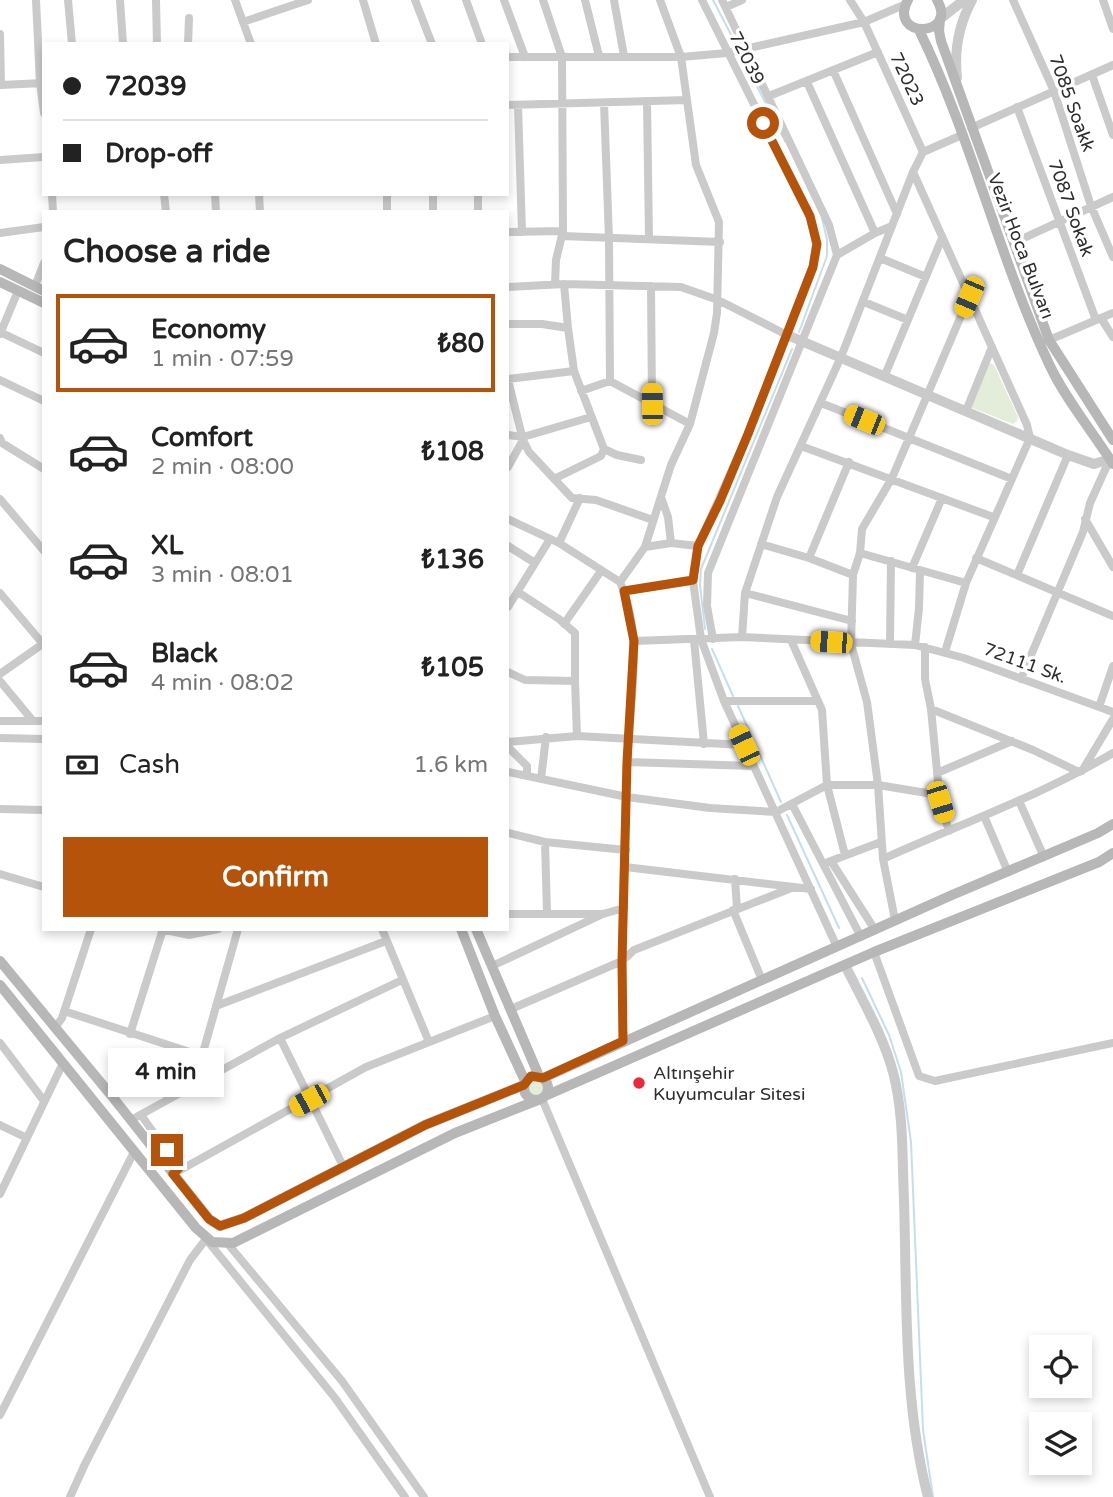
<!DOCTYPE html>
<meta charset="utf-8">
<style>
:root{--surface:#fff;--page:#f6f6f6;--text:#222;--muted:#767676;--line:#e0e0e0;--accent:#b45309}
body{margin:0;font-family:"Varela Round",sans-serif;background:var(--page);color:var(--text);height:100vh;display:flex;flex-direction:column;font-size:26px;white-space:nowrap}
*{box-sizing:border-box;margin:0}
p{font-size:23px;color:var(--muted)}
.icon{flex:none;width:38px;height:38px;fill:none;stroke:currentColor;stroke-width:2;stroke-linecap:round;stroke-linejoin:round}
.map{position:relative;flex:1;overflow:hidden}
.panel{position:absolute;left:42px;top:210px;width:467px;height:721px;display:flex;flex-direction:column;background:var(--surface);border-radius:0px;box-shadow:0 4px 10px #0003}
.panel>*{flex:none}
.banner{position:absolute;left:42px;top:42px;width:467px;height:154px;border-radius:0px;box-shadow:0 4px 10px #0003;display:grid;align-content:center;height:154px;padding:0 21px;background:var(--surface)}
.fabs{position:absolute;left:1029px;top:1335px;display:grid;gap:14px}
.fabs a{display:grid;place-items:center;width:63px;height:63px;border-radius:0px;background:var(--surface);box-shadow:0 4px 10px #0003;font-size:35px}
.end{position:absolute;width:32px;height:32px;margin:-16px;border:9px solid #b45309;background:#fff;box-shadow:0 0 0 4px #fff}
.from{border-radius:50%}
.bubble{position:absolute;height:49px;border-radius:0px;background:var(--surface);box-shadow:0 4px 10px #0003;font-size:23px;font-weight:700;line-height:49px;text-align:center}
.car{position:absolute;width:21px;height:42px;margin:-21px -10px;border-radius:9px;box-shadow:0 0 5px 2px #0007;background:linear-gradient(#f5c518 24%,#345 0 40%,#f5c518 0 76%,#345 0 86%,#f5c518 0)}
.banner b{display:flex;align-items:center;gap:24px;height:66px;font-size:26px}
.banner b+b{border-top:2px solid var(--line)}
.banner i{width:18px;height:18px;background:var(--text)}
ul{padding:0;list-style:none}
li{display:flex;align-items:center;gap:21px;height:98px;margin:0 14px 10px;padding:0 7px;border:4px solid transparent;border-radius:0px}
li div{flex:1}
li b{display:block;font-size:26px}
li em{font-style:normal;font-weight:700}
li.selected{border-color:var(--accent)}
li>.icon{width:63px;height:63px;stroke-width:1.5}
h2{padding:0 21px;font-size:32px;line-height:84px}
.pay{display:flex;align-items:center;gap:18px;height:77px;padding:0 21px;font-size:26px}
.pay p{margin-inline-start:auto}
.cta{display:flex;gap:14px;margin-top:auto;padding:14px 21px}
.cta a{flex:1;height:80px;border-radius:0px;background:var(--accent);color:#fff;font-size:28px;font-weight:700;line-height:80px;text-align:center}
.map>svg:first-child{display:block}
</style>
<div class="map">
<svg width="1113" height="1497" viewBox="0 0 1113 1497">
<rect width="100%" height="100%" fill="#fff"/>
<path fill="#e4ecda" d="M988 362 994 365 1018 417 1017 421 1013 424 970 407Z
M527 1088a9 9 0 1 1 18 0a9 9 0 1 1-18 0Z"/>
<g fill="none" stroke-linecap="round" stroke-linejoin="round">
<path stroke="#c6deec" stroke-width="2" d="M713 0 737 46
M744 61 785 141
M799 332 827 256V240L822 218
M705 629 700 585 701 569 792 349
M712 649 733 696
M738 706 781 802
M787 815 839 928
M862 978 889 1035 901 1072 911 1142 923 1430 933 1497"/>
<path stroke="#cacaca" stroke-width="8" d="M36 0 40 83 44 113
M68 0 72 44
M120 0 123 44
M156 0 157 44
M235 0 251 44
M363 0 376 44
M415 0 432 44
M466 0 482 44
M504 0 525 57
M543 0 562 57 563 231 556 260 555 284
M585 0 599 56
M614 0 624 56
M660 0 681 57 696 165 719 222 717 313 714 333 690 424
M702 0 810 217 816 244 813 266 748 434 698 546 693 581 701 639 724 701 837 947
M1013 0 1054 91 1091 206 1113 257
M1103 0 1113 29
M726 7 742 0
M243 22 308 0
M0 34 1 85
M188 44 189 18
M508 57H681L727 53 864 22 906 4
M833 70 897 214
M1092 75 1113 135
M807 82 875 233
M0 85 44 83
M769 96 878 52
M647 101 649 239
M508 105 687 100
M518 105 522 232
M1017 107 1096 320
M971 128 1113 65
M923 152 962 135
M0 160 44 157
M913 172 1027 425 1030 438 966 583 945 652
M52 194 53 212
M164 194 166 212
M215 194 216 212
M259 194 260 212
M387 194V212
M433 194V212
M478 194V212
M508 232 563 231
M0 233 44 227
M562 236 720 242
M1013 243 1113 197
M837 255 875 233 892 226
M880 258 926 277
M35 286 44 263
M651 286 652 404
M508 287 564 284 681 287 718 300 785 334
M864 302 908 320
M1101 318 1113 337
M508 324H542L568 328 564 284
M568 328 574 371 604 449
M0 332 44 353
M0 334 18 291
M1049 340 1113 313
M885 375 942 238
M508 379 574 371
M0 380 44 401
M508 380 523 440 529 452 572 498 596 500 653 520
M610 381 690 424 671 465 645 547 620 582
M581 391 610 381 609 239 604 103
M821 403 1012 479
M966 411 992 347
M508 435 523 437 591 417
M0 438 2 443 44 469
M801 446 993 517
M508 467 523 440
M554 479 601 456 604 449 617 455 641 460
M661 497 668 517 671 543 698 546
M0 499 44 551
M508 519 559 543 620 582C645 637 629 704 627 763 624 855 621 948 623 1041
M1085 519 1113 567
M559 543 580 498
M761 544 809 558 849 462
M508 546 535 563
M645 547 671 543
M860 553 966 583
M809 558 853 575
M976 558 1113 616
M912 568 942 498
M1017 575 1068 455
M624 591 693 581
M518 592 559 619 575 633V681
M0 593 43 644
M745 593 852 621
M508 607 550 539
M564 624 601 571
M742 637 745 593 777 497 841 357 913 172 923 152 864 22 850 0
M713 639 707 606 708 573 837 255 829 225 722 0
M694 640 704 744
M791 640 822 710 827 785 845 855
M634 641 742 637 915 645 964 658 1113 712
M890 642 891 561
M915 645 919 608 920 571
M925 647V679L931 709 940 802 949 831
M508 672 525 680 575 681 577 736
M0 674 44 643
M1021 679 1083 532 1090 503 1110 459
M0 681 33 721
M724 701H818
M1099 707 1113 666
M931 709 1033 750 1079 772
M0 721H44
M0 738 44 739
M508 742 577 736 744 745
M508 747 527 766V776
M627 762 753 766
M1082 771 1113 719
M508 772 627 797 710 808 776 812 827 785H878L939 795
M937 773 1012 741
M541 779 546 737
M1019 801 1044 857
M792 804 861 937
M0 809 44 810
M984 816 1008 872
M508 833 545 842 626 850
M545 842 547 913
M883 859C960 824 1040 796 1113 753
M831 861 875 930
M828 862 881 842
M625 867 811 889
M0 874 44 887
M735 879 737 909
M733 910 762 980
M508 914H603L624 908
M895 920 883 859 878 785 867 702 851 644 853 575 860 553 862 529 892 478 969 297
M161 929 189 935 218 929
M382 929 429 1042
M874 952 919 1076 935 1081 1113 1043
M492 966 603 914
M216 1006 386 941
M511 1009 622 961 634 950 794 887
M64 1011 202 1056
M55 1028 62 1018 91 929
M130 1034 163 929
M280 1038 344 1168
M0 1043 44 1101
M202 1083V1056L238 929
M542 1099 710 1497
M141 1115 179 1168
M131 1120 280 1038 402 980
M0 1125 27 1138
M173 1174 366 1067 495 1016
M0 1194 63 1063
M228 1244 342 1381 424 1497
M0 1415 134 1152
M70 1497 85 1464 190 1260 206 1239 335 1398 405 1497"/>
<path stroke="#cacaca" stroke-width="10" d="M940 19 964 0
M957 78C954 51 959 24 972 0
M785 334 1068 455 1094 464 1110 459
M845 965C862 1000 883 1035 893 1072 904 1114 902 1157 904 1200 907 1298 903 1401 928 1497"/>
<path stroke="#b7b7b7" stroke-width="10" d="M908 0C887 39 959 38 937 0
M940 19 939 31 941 41 1049 340 1113 440
M919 30C972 138 998 257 1050 366 1066 400 1093 432 1113 464
M0 269 44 291
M0 282 44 303
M461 929 495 1016 525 1081
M476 929 539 1076
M0 961 111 1095 209 1219 220 1226 244 1218 425 1125 524 1085
M0 985 196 1228 212 1242 233 1243 455 1133 538 1100
M524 1088a12 12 0 1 1 24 0a12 12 0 1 1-24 0Z
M543 1078 952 895 1098 833 1113 824
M545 1096 874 952 1099 862 1113 853"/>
</g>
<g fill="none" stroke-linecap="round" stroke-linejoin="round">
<path stroke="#b45309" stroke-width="9" d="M167 1150 179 1168 173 1174 209 1219 220 1226 244 1218 425 1125 524 1085 531 1076 543 1078 623 1041 622 961 627 762 634 641 624 591 693 580 698 546 720 501 748 434 813 267 817 244 810 216 763 123"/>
</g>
<circle fill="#eb293a" stroke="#fff" stroke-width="2.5" cx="639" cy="1083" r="7"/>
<g text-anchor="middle" stroke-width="7" stroke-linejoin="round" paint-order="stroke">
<g font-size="18" fill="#2d2d2d" stroke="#fff">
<text transform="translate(747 58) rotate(63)" y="6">72039</text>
<text transform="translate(907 79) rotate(65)" y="6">72023</text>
<text transform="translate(1072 103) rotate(70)" y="6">7085 Soakk</text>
<text transform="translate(1071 208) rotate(70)" y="6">7087 Sokak</text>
<text transform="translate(1021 246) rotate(69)" y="6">Vezir Hoca Bulvarı</text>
<text transform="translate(1025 663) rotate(20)" y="6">72111 Sk.</text>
</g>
<g font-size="18" fill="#2d2d2d" stroke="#fff" text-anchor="start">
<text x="653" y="1079">Altınşehir<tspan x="653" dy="21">Kuyumcular Sitesi</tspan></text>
</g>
</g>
</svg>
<div class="fabs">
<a><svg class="icon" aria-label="locate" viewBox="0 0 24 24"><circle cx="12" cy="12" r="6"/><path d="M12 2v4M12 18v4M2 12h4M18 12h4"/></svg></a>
<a><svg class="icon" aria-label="layers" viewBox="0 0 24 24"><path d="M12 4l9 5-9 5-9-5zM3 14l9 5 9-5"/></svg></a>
</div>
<i class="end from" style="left:763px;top:123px"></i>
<i class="end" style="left:167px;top:1150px"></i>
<div class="bubble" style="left:108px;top:1048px;width:116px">4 min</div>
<i class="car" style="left:969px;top:297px;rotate:203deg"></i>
<i class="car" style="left:652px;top:404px;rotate:359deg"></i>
<i class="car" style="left:864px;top:420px;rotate:292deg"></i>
<i class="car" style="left:831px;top:642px;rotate:274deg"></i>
<i class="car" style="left:744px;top:745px;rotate:335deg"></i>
<i class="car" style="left:940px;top:802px;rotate:163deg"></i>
<i class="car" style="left:309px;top:1100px;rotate:242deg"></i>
<div class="banner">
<b><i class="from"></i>72039</b>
<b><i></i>Drop-off</b>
</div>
<section class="panel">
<h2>Choose a ride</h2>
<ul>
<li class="selected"><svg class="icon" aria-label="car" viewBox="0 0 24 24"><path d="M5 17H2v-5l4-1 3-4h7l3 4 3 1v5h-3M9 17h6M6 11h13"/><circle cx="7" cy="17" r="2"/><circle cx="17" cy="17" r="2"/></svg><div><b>Economy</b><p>1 min · 07:59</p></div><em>₺80</em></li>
<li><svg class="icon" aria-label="car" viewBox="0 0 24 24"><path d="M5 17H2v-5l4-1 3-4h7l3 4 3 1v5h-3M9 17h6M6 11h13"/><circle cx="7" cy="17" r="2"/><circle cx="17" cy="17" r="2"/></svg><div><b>Comfort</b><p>2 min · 08:00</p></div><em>₺108</em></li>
<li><svg class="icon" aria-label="car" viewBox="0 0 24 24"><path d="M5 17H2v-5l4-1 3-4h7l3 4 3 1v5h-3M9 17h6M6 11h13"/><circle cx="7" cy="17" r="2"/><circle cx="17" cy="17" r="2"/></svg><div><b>XL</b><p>3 min · 08:01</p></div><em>₺136</em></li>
<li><svg class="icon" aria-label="car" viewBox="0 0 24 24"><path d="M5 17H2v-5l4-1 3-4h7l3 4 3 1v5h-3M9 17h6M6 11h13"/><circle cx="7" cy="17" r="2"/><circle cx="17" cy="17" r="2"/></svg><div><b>Black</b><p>4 min · 08:02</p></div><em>₺105</em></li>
</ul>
<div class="pay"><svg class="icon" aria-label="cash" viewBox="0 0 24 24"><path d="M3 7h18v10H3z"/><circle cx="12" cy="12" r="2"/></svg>Cash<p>1.6 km</p></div>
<div class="cta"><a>Confirm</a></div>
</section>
</div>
